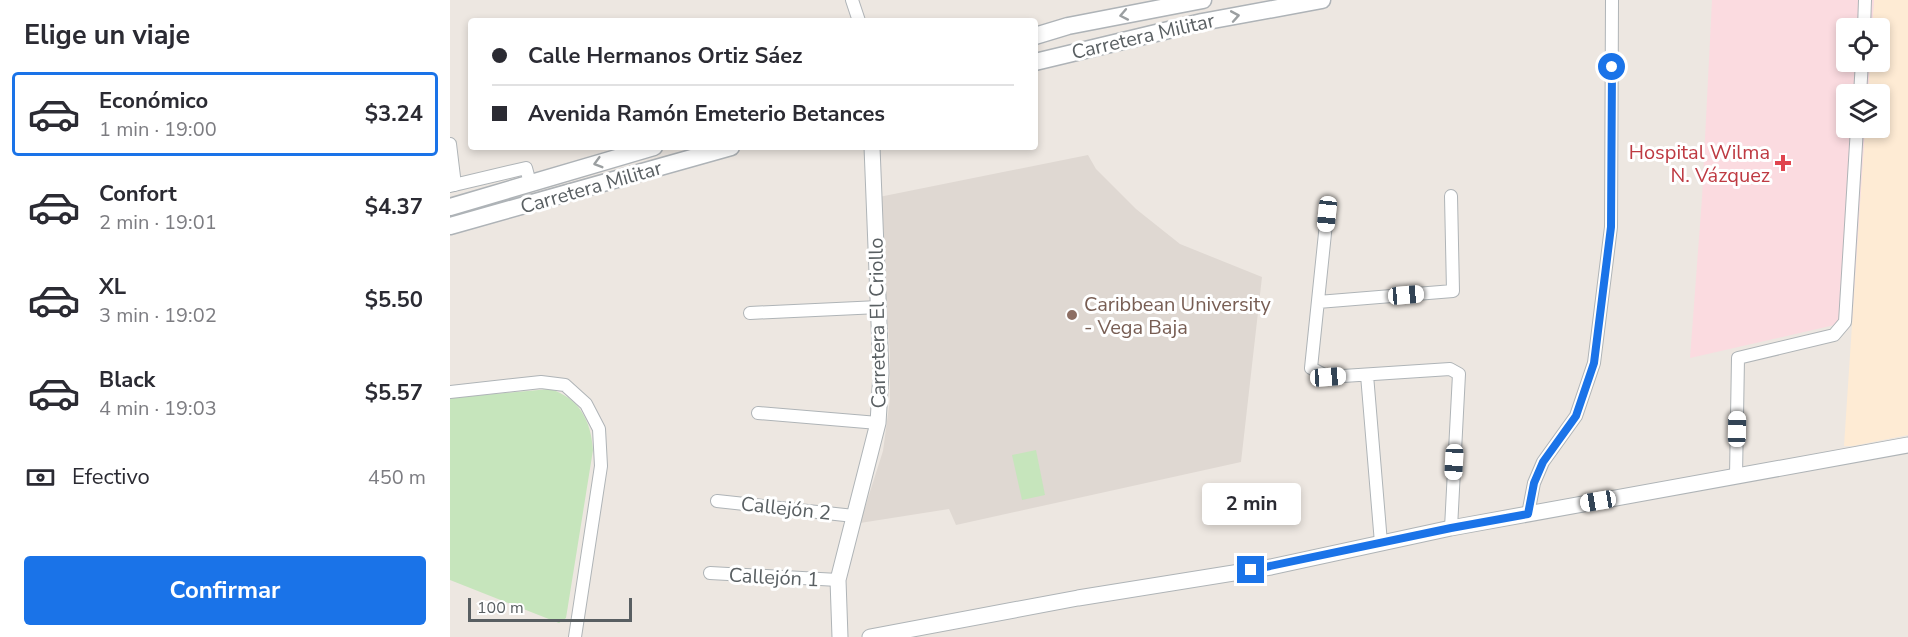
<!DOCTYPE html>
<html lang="es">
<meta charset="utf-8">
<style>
:root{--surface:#fff;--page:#f2f2f3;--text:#2b2b33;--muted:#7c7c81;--line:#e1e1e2;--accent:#1a73e8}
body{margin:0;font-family:"Nunito Sans",sans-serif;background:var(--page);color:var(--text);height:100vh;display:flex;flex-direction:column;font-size:22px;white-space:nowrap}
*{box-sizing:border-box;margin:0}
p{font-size:20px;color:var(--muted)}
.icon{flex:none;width:33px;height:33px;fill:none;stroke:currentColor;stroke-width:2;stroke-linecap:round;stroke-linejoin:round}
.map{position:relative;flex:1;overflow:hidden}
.panel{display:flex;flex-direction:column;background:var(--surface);width:450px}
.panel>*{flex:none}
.top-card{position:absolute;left:18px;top:18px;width:570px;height:132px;border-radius:6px;box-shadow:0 3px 9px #0003;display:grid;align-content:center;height:132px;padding:0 24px;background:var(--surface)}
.controls{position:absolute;left:1386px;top:18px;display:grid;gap:12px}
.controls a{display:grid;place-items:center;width:54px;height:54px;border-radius:6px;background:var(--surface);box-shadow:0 3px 9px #0003;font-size:30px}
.scale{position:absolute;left:18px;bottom:15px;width:164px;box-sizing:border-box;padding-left:6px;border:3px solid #595f62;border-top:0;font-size:16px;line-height:21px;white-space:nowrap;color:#595f62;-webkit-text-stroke:4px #fff;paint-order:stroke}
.end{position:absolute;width:27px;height:27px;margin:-14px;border:8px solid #1a73e8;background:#fff;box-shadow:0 0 0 3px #fff}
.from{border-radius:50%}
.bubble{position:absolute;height:42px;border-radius:6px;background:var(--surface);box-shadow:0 3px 9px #0003;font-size:20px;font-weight:700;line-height:42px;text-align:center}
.car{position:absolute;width:18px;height:36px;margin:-18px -9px;border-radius:8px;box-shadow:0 0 4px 2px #0007;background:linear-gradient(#fff 24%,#345 0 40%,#fff 0 76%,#345 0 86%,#fff 0)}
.top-card b{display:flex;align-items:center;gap:21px;height:57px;font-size:22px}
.top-card b+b{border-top:2px solid var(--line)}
.top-card i{width:15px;height:15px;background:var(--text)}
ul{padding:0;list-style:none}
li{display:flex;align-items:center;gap:18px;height:84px;margin:0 12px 9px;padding:0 12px;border:3px solid transparent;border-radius:6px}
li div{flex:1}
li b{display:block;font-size:22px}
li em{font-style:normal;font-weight:700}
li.on{border-color:var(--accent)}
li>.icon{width:54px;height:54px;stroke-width:1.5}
h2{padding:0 24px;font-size:27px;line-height:72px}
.pay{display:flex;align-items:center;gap:15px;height:66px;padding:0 24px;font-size:22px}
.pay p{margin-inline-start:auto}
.primary-button{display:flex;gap:12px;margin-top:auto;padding:12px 24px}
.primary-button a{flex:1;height:69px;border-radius:6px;background:var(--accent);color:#fff;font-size:24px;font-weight:700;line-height:69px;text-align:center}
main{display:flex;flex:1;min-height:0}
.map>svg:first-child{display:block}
</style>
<main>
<section class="panel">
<h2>Elige un viaje</h2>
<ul>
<li class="on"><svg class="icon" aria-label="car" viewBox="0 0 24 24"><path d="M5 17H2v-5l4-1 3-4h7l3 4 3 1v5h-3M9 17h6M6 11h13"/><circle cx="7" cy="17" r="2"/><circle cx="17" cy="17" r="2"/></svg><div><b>Económico</b><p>1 min · 19:00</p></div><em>$3.24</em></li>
<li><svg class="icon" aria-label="car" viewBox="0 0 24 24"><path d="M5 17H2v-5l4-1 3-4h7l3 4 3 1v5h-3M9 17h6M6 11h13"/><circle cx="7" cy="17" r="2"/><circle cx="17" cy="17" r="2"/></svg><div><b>Confort</b><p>2 min · 19:01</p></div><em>$4.37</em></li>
<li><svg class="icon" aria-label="car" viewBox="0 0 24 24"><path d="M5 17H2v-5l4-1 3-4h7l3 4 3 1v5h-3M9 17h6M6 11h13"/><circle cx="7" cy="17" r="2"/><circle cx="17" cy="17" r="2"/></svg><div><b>XL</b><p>3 min · 19:02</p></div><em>$5.50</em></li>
<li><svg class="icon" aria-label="car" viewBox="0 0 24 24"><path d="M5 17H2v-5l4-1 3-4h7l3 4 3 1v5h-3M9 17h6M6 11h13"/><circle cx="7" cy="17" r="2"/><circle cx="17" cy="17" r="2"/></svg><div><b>Black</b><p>4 min · 19:03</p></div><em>$5.57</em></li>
</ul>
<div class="pay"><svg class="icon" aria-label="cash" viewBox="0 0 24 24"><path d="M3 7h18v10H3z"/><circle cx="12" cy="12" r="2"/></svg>Efectivo<p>450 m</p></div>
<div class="primary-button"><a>Confirmar</a></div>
</section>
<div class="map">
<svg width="1458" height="637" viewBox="0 0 1458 637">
<rect width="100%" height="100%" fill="#ede7e1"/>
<path fill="#feebd4" d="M1424 0H1458V435L1403 446H1394L1415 128H1430V94H1418L1420 62H1430V28H1422Z"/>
<path fill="#dfd8d2" d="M638 155 646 169 686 209 730 244 812 277 791 462 506 525 499 509 410 523 433 451 440 399V354L429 197Z"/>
<path fill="#fbdbe0" d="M1262 0H1424L1422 28H1396V62H1420L1418 94H1396V128H1415L1402 321 1240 358 1252 198Z"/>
<path fill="#c6e5bc" d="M100 389C129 398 141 420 143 450L116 618 109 623 0 580V398Z
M586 450 595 495 572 500 562 455Z"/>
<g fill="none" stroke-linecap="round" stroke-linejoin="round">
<g stroke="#afb4b7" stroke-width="14">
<path id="minor" d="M402 0 409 21
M1414 28 1415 0
M1410 94 1412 62
M0 144 5 185
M0 186 76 168 80 183
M877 214 861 368 878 377 1000 369 1009 374 1001 528
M868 302 1003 291 1001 196
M300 313 429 307
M917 375 931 543
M0 392 91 382 115 385 136 404 149 429 151 466 125 637
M308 413 428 423
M1286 476 1288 358 1384 335 1395 322 1407 128
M267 501 404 516
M1078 514 1084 483 1093 462 1126 416 1144 363 1161 227 1162 0
M260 573 388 580"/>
</g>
<g stroke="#afb4b7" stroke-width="17">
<path id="tertiary" d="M390 637 388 580 428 423 431 373 422 147
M420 637 628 598 821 567 1001 528 1458 445"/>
</g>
<g stroke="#aeb3b7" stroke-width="19">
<path id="secondary" d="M585 36 618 26 753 0
M585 62 752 22 872 0
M0 207 204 147
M0 226 281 147"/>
</g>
<use href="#minor" stroke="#fff" stroke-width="12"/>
<use href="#tertiary" stroke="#fff" stroke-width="15"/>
<use href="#secondary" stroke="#fff" stroke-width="16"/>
</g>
<defs><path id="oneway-chevron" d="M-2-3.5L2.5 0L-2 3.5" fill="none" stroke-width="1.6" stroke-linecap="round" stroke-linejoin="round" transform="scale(1.5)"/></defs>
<g stroke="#9b9fa1">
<use href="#oneway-chevron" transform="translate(674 15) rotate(169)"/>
<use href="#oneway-chevron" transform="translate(785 16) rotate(-10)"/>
<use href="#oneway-chevron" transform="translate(148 163) rotate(164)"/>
</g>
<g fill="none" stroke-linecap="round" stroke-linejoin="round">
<path stroke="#1a73e8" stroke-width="8" d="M801 570 1001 528 1078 514 1084 483 1093 462 1126 416 1144 363 1161 227 1162 67"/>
</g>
<path fill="#e0444e" stroke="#fff" stroke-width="2" d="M1330 154h6v6h6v6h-6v6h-6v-6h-6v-6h6z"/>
<circle fill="#8d6e63" stroke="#fff" stroke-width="2" cx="622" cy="315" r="6"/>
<g text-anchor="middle" stroke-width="6" stroke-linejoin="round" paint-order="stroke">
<g font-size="20" fill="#595f62" stroke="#fff">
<text transform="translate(693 36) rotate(-13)" y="7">Carretera Militar</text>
<text transform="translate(141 187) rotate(-16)" y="7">Carretera Militar</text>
<text transform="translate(427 323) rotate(-91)" y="7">Carretera El Criollo</text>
<text transform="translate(336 508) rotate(6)" y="7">Callejón 2</text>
<text transform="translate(324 577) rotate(3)" y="7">Callejón 1</text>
</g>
<g font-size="20" fill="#be3a42" stroke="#fff" text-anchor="end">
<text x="1320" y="159">Hospital Wilma<tspan x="1320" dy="23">N. Vázquez</tspan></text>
</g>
<g font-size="20" fill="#785e54" stroke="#fff" text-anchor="start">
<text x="634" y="311">Caribbean University<tspan x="634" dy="23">- Vega Baja</tspan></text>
</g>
</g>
</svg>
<div class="controls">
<a><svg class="icon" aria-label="locate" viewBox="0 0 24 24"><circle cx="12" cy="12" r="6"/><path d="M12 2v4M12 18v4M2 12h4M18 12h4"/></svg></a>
<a><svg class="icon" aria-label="layers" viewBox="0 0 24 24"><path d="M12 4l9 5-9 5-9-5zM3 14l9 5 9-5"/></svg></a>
</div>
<div class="scale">100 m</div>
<i class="end from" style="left:1162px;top:67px"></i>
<i class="end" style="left:801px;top:570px"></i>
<div class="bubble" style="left:752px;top:483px;width:99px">2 min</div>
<i class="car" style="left:877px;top:214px;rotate:186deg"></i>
<i class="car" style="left:956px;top:295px;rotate:85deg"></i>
<i class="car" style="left:878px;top:377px;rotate:86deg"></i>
<i class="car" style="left:1287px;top:429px;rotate:1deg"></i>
<i class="car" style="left:1004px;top:462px;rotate:183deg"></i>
<i class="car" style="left:1148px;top:501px;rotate:260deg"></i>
<div class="top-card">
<b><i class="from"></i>Calle Hermanos Ortiz Sáez</b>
<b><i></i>Avenida Ramón Emeterio Betances</b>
</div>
</div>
</main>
